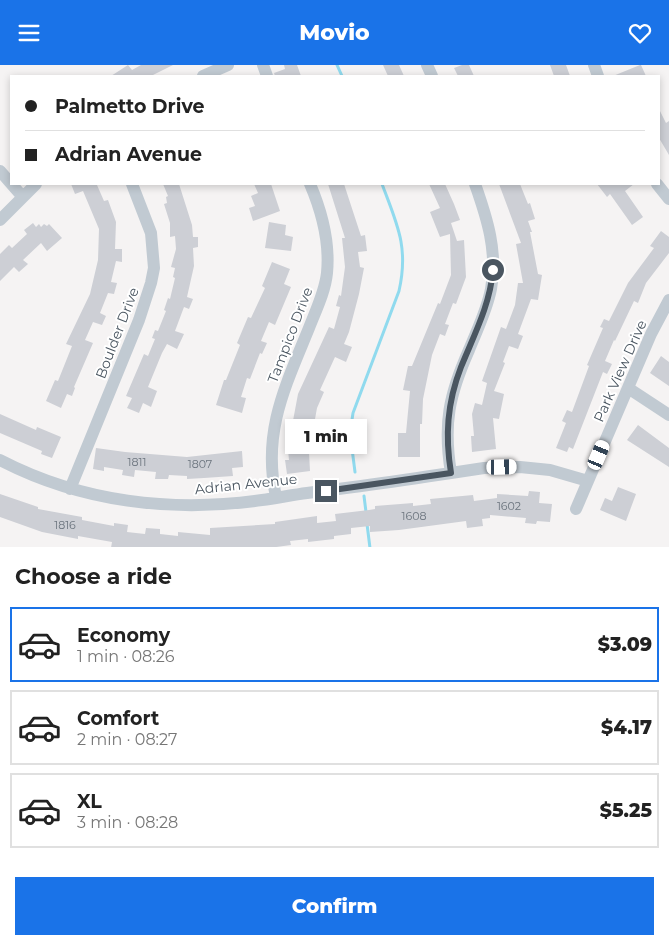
<!DOCTYPE html>
<meta charset="utf-8">
<style>
:root{--surface:#fff;--page:#f6f6f6;--text:#222;--muted:#767676;--line:#e0e0e0;--accent:#1a73e8}
body{margin:0;font-family:Montserrat,sans-serif;background:var(--page);color:var(--text);height:100vh;display:flex;flex-direction:column;font-size:19px;white-space:nowrap}
*{box-sizing:border-box;margin:0}
p{font-size:16px;color:var(--muted)}
.icon{flex:none;width:28px;height:28px;fill:none;stroke:currentColor;stroke-width:2;stroke-linecap:round;stroke-linejoin:round}
.map{position:relative;height:482px;overflow:hidden}
.drawer{display:flex;flex-direction:column;background:var(--surface);flex:1}
.drawer>*{flex:none}
.banner{position:absolute;left:10px;top:10px;width:650px;height:110px;border-radius:0px;box-shadow:0 2px 8px #0003;display:grid;align-content:center;height:110px;padding:0 15px;background:var(--surface)}
.end{position:absolute;width:22px;height:22px;margin:-11px;border:6px solid #4a5661;background:#fff;box-shadow:0 0 0 2px #fff}
.from{border-radius:50%}
.bubble{position:absolute;height:35px;border-radius:0px;background:var(--surface);box-shadow:0 2px 8px #0003;font-size:16px;font-weight:800;line-height:35px;text-align:center}
.car{position:absolute;width:15px;height:30px;margin:-15px -8px;border-radius:6px;box-shadow:0 0 4px 1px #0007;background:linear-gradient(#fff 24%,#345 0 40%,#fff 0 76%,#345 0 86%,#fff 0)}
.banner b{display:flex;align-items:center;gap:18px;height:48px;font-size:19px}
.banner b+b{border-top:1px solid var(--line)}
.banner i{width:12px;height:12px;background:var(--text)}
ul{padding:0;list-style:none}
li{display:flex;align-items:center;gap:15px;height:75px;margin:0 10px 8px;padding:0 5px;border:2px solid var(--line);border-radius:0px}
li div{flex:1}
li b{display:block;font-size:19px}
li em{font-style:normal;font-weight:800}
li.on{border-color:var(--accent)}
li>.icon{width:45px;height:45px;stroke-width:1.5}
h2{padding:0 15px;font-size:22px;line-height:60px}
.primary-button{display:flex;gap:10px;margin-top:auto;padding:10px 15px}
.primary-button a{flex:1;height:58px;border-radius:0px;background:var(--accent);color:#fff;font-size:20px;font-weight:800;line-height:58px;text-align:center}
header{display:flex;justify-content:space-between;align-items:center;height:65px;padding:0 15px;background:var(--accent);color:#fff;font-size:22px;font-weight:800}
.map>svg:first-child{display:block}
</style>
<header><svg class="icon" aria-label="menu" viewBox="0 0 24 24"><path d="M4 6h16M4 12h16M4 18h16"/></svg>Movio<svg class="icon" aria-label="heart" viewBox="0 0 24 24"><path d="M12 20l-8-8c-3-5 5-10 8-4 3-6 11-1 8 4z"/></svg></header>
<div class="map">
<svg width="669" height="483" viewBox="0 0 669 483">
<rect width="100%" height="100%" fill="#f5f3f3"/>
<g fill="none" stroke-linecap="round" stroke-linejoin="round">
<path stroke="#90daee" stroke-width="3" d="M337 0 342 11
M355 407 350 368 353 348 399 226C409 182 397 159 382 119
M364 431 366 447
M367 459 370 483"/>
</g>
<path fill="#cdcfd5" d="M128 0 132 5 141 0H173L151 11H111Z
M284 0H297L301 11H275L274 8 285 4Z
M383 0H399L404 11H388Z
M462 0H469L474 11H458L454 3Z
M550 0H566L570 11H554Z
M641 0 646 11H613L640 0Z
M659 44 666 58 669 56V90L659 73Z
M71 119H100L97 120 104 136 108 135 116 157 115 184H122V197L116 196 111 217 117 218 114 229 108 228 100 248 106 251 102 260 93 257 85 275 93 278 74 322 75 323 72 331 67 329 61 343 46 336 55 315 58 316 72 281 66 279 90 229 98 195 99 164 83 126 75 129Z
M163 119H179L192 160 193 172H198V182L193 183 194 201 187 232 193 234 189 244 184 242 175 266 184 269 177 284 167 279 162 288 148 322 157 326 151 342 143 338 139 348 127 343 132 333 126 331 144 289 148 291 155 274 152 273 155 265 158 266 166 246 164 245 168 233 170 234 175 213 173 212 175 203 171 202 176 184 175 171 170 172V158L164 139 167 138 166 132 168 131Z
M254 119H271L280 146 253 156 249 143 255 141 251 131 258 128Z
M328 119H344L361 171 365 170 367 186 358 187 360 202 364 203 359 229 349 267 344 279 352 282 346 297 335 292 320 325 324 327 317 343 309 387 310 406 287 409 285 395H289L287 375 290 360 292 361 298 329 329 262 334 264 340 242 336 241 339 230 341 231 345 202 342 173H345Z
M429 119H445L454 139 460 155 451 158 457 176 464 175 466 212 456 239 453 238 445 259 449 260 445 271 440 269 432 290 423 334 422 359H420V392H398V368H406L410 326 403 325 408 301H412L438 238 440 239 451 210 450 169 440 172 430 147 440 143Z
M499 119H520L528 139 530 138 535 154 528 156 532 167H530L538 209 542 210 538 235 531 234 518 269 523 271 518 284 509 281 503 297 505 298 494 326 504 329 499 354 493 353 496 384 472 387 471 371H474L472 349 475 338 482 340 487 318 482 316 501 262 506 264 515 240 518 218H523L516 179 521 178Z
M597 119H634L625 126 643 152 632 160 610 129 607 132Z
M269 157 286 160 285 170 293 172 291 186 265 183Z
M33 158 36 162 39 159 41 162 44 159 47 161 49 159 62 173 47 186 41 178 23 195 28 199 19 207 14 202 0 216V189L9 180 12 183 27 169 24 165Z
M661 166 669 172V188L646 218 638 238 634 236 615 276 614 275 605 296 612 299 607 309 603 307 573 384 569 382 567 387 556 383 566 358 562 356 567 345 572 347 589 301 587 300 603 263 600 262 604 254 609 256 628 218 654 183 650 181Z
M272 197 290 204 284 219 291 222 275 260 269 257 261 276 267 278 262 289 260 288 250 314 247 313 241 332 246 333 242 348 216 340 224 315H226L240 280 237 278 248 252 251 253 265 223 262 221Z
M661 291 669 297V321L650 308Z
M0 349 36 365 37 362 61 372 52 393 41 389 42 386 0 368Z
M638 360 669 383V402L627 375Z
M96 383 125 387 187 392 242 386 243 402 232 403 233 411 204 413 187 414V411L169 410 168 414H155L156 407 135 405 134 412 122 410 123 405 104 402V406L93 404Z
M618 422 636 429 626 456 600 445 605 433 612 436Z
M529 426 540 427 539 438 552 439 550 457 537 456 536 459 525 458 526 453 490 450V453L482 454 483 461 467 463 466 456 399 465 370 467V461L351 463V469L334 471V474L308 477V474L290 476 291 480 269 483H111L112 477 78 471V474L42 467 0 452V429L38 442V444L82 452V455L114 461V458L128 460 127 467 145 469 146 463 160 464V469L178 471V467L210 470V463L275 459V457L317 451V458L336 456 335 449 369 445 375 444V441L413 438V441L431 439 430 434 473 430 474 436 497 433V429L528 431Z"/>
<g fill="none" stroke-linecap="round" stroke-linejoin="round">
<path stroke="#c1cad2" stroke-width="12" d="M263 0 267 11
M427 0 432 11
M594 0 598 11
M203 11 228 0
M0 106 22 131
M657 119 669 134
M0 155 36 119
M628 323 669 350
M0 395C81 437 172 448 262 435 277 433 292 430 307 428 366 421 425 412 484 403L520 402 550 405 588 416
M451 408C443 359 449 330 469 285 477 265 487 245 491 224 498 187 487 153 475 119
M70 424 139 255 151 218 154 203 151 168 132 119
M276 432C262 367 285 322 309 263 316 245 325 227 327 208 330 177 322 147 310 119
M576 444 651 269 669 235"/>
</g>
<g fill="none" stroke-linecap="round" stroke-linejoin="round">
<path stroke="#4a5661" stroke-width="6" d="M326 426 451 408C445 371 447 338 461 302 474 270 490 240 493 205"/>
</g>
<g text-anchor="middle" stroke-width="4" stroke-linejoin="round" paint-order="stroke">
<g font-size="11" fill="#6b747e">
<text x="137" y="401">1811</text>
<text x="200" y="403">1807</text>
<text x="509" y="445">1602</text>
<text x="414" y="455">1608</text>
<text x="65" y="464">1816</text>
</g>
<g font-size="14" fill="#4a5661" stroke="#fff">
<text transform="translate(117 268) rotate(-69)" y="5">Boulder Drive</text>
<text transform="translate(290 270) rotate(-69)" y="5">Tampico Drive</text>
<text transform="translate(620 306) rotate(-66)" y="5">Park View Drive</text>
<text transform="translate(246 419) rotate(-6)" y="5">Adrian Avenue</text>
</g>
</g>
</svg>
<i class="end from" style="left:493px;top:205px"></i>
<i class="end" style="left:326px;top:426px"></i>
<div class="bubble" style="left:285px;top:354px;width:82px">1 min</div>
<i class="car" style="left:599px;top:390px;rotate:23deg"></i>
<i class="car" style="left:502px;top:402px;rotate:89deg"></i>
<div class="banner">
<b><i class="from"></i>Palmetto Drive</b>
<b><i></i>Adrian Avenue</b>
</div>
</div>
<section class="drawer">
<h2>Choose a ride</h2>
<ul>
<li class="on"><svg class="icon" aria-label="car" viewBox="0 0 24 24"><path d="M5 17H2v-5l4-1 3-4h7l3 4 3 1v5h-3M9 17h6M6 11h13"/><circle cx="7" cy="17" r="2"/><circle cx="17" cy="17" r="2"/></svg><div><b>Economy</b><p>1 min · 08:26</p></div><em>$3.09</em></li>
<li><svg class="icon" aria-label="car" viewBox="0 0 24 24"><path d="M5 17H2v-5l4-1 3-4h7l3 4 3 1v5h-3M9 17h6M6 11h13"/><circle cx="7" cy="17" r="2"/><circle cx="17" cy="17" r="2"/></svg><div><b>Comfort</b><p>2 min · 08:27</p></div><em>$4.17</em></li>
<li><svg class="icon" aria-label="car" viewBox="0 0 24 24"><path d="M5 17H2v-5l4-1 3-4h7l3 4 3 1v5h-3M9 17h6M6 11h13"/><circle cx="7" cy="17" r="2"/><circle cx="17" cy="17" r="2"/></svg><div><b>XL</b><p>3 min · 08:28</p></div><em>$5.25</em></li>
</ul>
<div class="primary-button"><a>Confirm</a></div>
</section>
